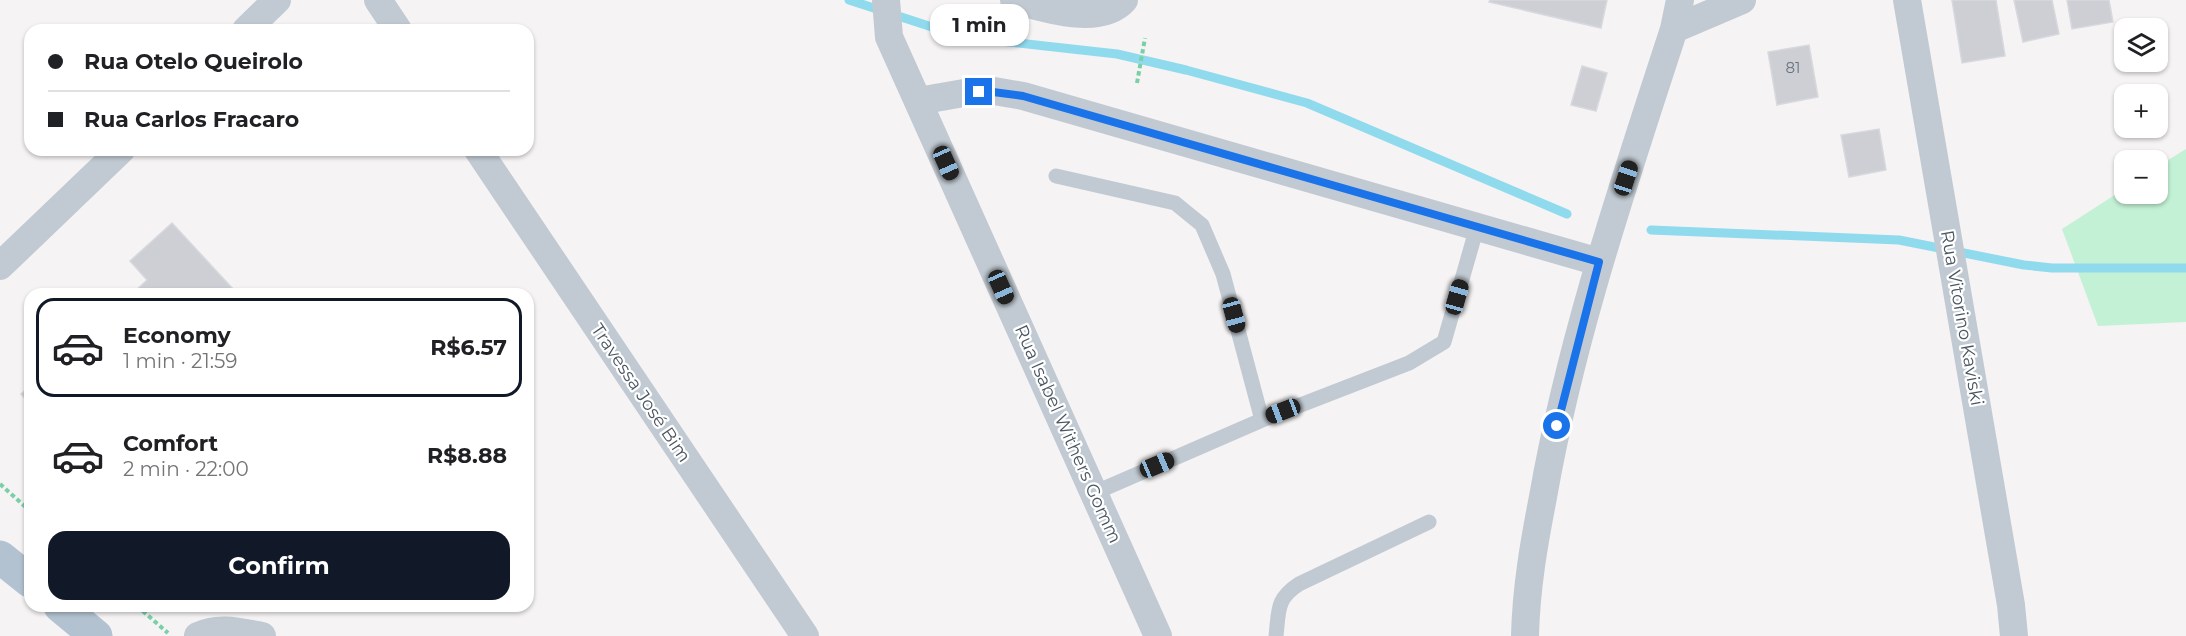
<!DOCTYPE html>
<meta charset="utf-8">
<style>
:root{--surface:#fff;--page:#f2f2f2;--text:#202124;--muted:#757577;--line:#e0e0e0;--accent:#111827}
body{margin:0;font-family:Montserrat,sans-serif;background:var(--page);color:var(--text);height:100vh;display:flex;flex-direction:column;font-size:22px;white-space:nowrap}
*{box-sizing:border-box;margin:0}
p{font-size:20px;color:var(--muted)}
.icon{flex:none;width:33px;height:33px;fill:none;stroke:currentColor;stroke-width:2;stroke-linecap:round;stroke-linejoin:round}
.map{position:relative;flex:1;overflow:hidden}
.sheet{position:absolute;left:24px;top:288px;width:510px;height:324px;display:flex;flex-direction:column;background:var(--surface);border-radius:18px;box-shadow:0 2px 4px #0004}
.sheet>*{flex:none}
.banner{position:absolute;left:24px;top:24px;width:510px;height:132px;border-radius:18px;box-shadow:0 2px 4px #0004;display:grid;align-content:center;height:132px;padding:0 24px;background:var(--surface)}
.fabs{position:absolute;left:2114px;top:18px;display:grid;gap:12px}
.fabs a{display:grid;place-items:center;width:54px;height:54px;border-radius:12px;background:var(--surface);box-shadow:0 2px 4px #0004;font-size:30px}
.end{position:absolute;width:27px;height:27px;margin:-14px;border:8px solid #1a73e8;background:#fff;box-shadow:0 0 0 3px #fff}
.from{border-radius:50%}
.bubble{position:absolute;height:42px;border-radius:18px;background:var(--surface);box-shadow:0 2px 4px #0004;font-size:20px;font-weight:700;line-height:42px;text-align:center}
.car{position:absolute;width:18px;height:36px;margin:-18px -9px;border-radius:8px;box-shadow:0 0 4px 2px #0007;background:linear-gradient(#222 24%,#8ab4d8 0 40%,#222 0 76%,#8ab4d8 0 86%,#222 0)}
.banner b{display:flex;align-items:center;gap:21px;height:57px;font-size:22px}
.banner b+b{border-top:2px solid var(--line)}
.banner i{width:15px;height:15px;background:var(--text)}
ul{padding:10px 0 0;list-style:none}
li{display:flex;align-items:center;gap:18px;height:99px;margin:0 12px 9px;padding:0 12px;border:3px solid transparent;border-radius:18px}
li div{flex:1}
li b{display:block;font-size:22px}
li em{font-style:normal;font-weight:700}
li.on{border-color:var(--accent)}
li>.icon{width:54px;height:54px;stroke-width:1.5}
.button{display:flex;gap:12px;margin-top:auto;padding:12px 24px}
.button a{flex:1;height:69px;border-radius:18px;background:var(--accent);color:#fff;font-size:24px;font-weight:700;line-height:69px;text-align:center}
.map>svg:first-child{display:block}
</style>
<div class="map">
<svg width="2186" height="636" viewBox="0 0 2186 636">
<rect width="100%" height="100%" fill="#f5f3f3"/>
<path fill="#c3f1d5" d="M2186 149V322L2098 326 2062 229 2124 189V194H2157V167Z"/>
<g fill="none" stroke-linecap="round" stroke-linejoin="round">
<path stroke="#90daee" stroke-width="9" d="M849 0 935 28 973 38 1117 54 1186 70 1307 103 1567 214
M1651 230 1899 240 2024 265 2052 268H2186"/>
</g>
<path fill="#cdcfd5" stroke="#d7d9de" stroke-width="1.5" d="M1490 0H1607L1601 28 1489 2Z
M1952 0H1996L2005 56 1962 63Z
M2014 0H2052L2059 34 2023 42Z
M2067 0H2109L2113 22 2072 29Z
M1809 45 1818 97 1777 105 1768 52Z
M1582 66 1607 73 1596 111 1571 105Z
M1879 129 1886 170 1849 177 1841 135Z
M172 223 234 290 230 294H132L147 280 130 261Z
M30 386V404L21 394Z"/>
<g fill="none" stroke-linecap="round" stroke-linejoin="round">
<path stroke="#7ad0a6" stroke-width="4" stroke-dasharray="4.5 3" stroke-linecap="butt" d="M1137 83 1145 38
M0 484 30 511
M137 606 168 633"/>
<path stroke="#c1cad2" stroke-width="15" d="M1056 176 1175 203 1202 225 1223 274 1262 420
M1094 493 1262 420 1409 363 1444 342 1477 227
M1276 636C1279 610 1276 599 1299 584L1429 522"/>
<path stroke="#c1cad2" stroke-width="28" d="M378 0 398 30
M886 0 889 37 1158 636
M1014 0C1043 8 1100 27 1124 0
M1907 0 2011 605 2014 636
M1674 29 1742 0
M246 30 277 0
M918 101 964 93 994 91 1023 96 1599 262
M478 150 805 636
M0 266 121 150
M198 636C219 626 240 632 262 636
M1525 636C1526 589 1534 543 1543 497 1571 337 1624 183 1674 29L1680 0"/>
<path stroke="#b3c2d1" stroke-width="33" d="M0 557 30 581
M60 606 96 636"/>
</g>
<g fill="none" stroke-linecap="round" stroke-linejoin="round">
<path stroke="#1a73e8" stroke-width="8" d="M979 92H993L1023 96 1599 262 1557 426"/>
</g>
<g text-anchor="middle" stroke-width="4.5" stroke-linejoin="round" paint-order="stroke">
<g font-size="15" fill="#6b747e">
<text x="1793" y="73">81</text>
</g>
<g font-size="18" fill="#4a5661" stroke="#fff">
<text transform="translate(1962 318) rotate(80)" y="6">Rua Vitorino Kaviski</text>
<text transform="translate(641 393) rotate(56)" y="6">Travessa José Bim</text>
<text transform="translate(1068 434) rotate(66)" y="6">Rua Isabel Withers Gomm</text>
</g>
</g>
</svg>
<div class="fabs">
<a><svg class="icon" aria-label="layers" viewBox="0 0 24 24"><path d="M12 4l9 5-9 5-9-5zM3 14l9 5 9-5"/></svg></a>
<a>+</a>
<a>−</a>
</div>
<i class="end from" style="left:1557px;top:426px"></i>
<i class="end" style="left:979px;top:92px"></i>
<div class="bubble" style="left:930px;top:4px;width:99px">1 min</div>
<i class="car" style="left:946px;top:163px;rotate:156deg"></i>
<i class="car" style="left:1626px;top:178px;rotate:18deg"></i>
<i class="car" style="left:1001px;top:287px;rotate:156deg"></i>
<i class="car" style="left:1457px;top:297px;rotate:16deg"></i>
<i class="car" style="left:1234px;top:315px;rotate:165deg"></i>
<i class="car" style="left:1283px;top:411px;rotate:249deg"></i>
<i class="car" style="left:1157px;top:465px;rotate:67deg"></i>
<div class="banner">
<b><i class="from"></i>Rua Otelo Queirolo</b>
<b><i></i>Rua Carlos Fracaro</b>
</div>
<section class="sheet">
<ul>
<li class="on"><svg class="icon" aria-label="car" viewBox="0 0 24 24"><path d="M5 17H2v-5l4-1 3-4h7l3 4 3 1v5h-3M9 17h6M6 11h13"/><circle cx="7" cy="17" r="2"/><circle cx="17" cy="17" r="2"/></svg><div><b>Economy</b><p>1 min · 21:59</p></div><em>R$6.57</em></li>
<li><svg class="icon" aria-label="car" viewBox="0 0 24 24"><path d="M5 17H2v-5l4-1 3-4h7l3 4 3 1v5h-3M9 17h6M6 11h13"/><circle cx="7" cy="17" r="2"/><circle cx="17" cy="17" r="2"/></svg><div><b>Comfort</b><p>2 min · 22:00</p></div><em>R$8.88</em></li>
</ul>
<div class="button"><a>Confirm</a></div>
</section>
</div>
